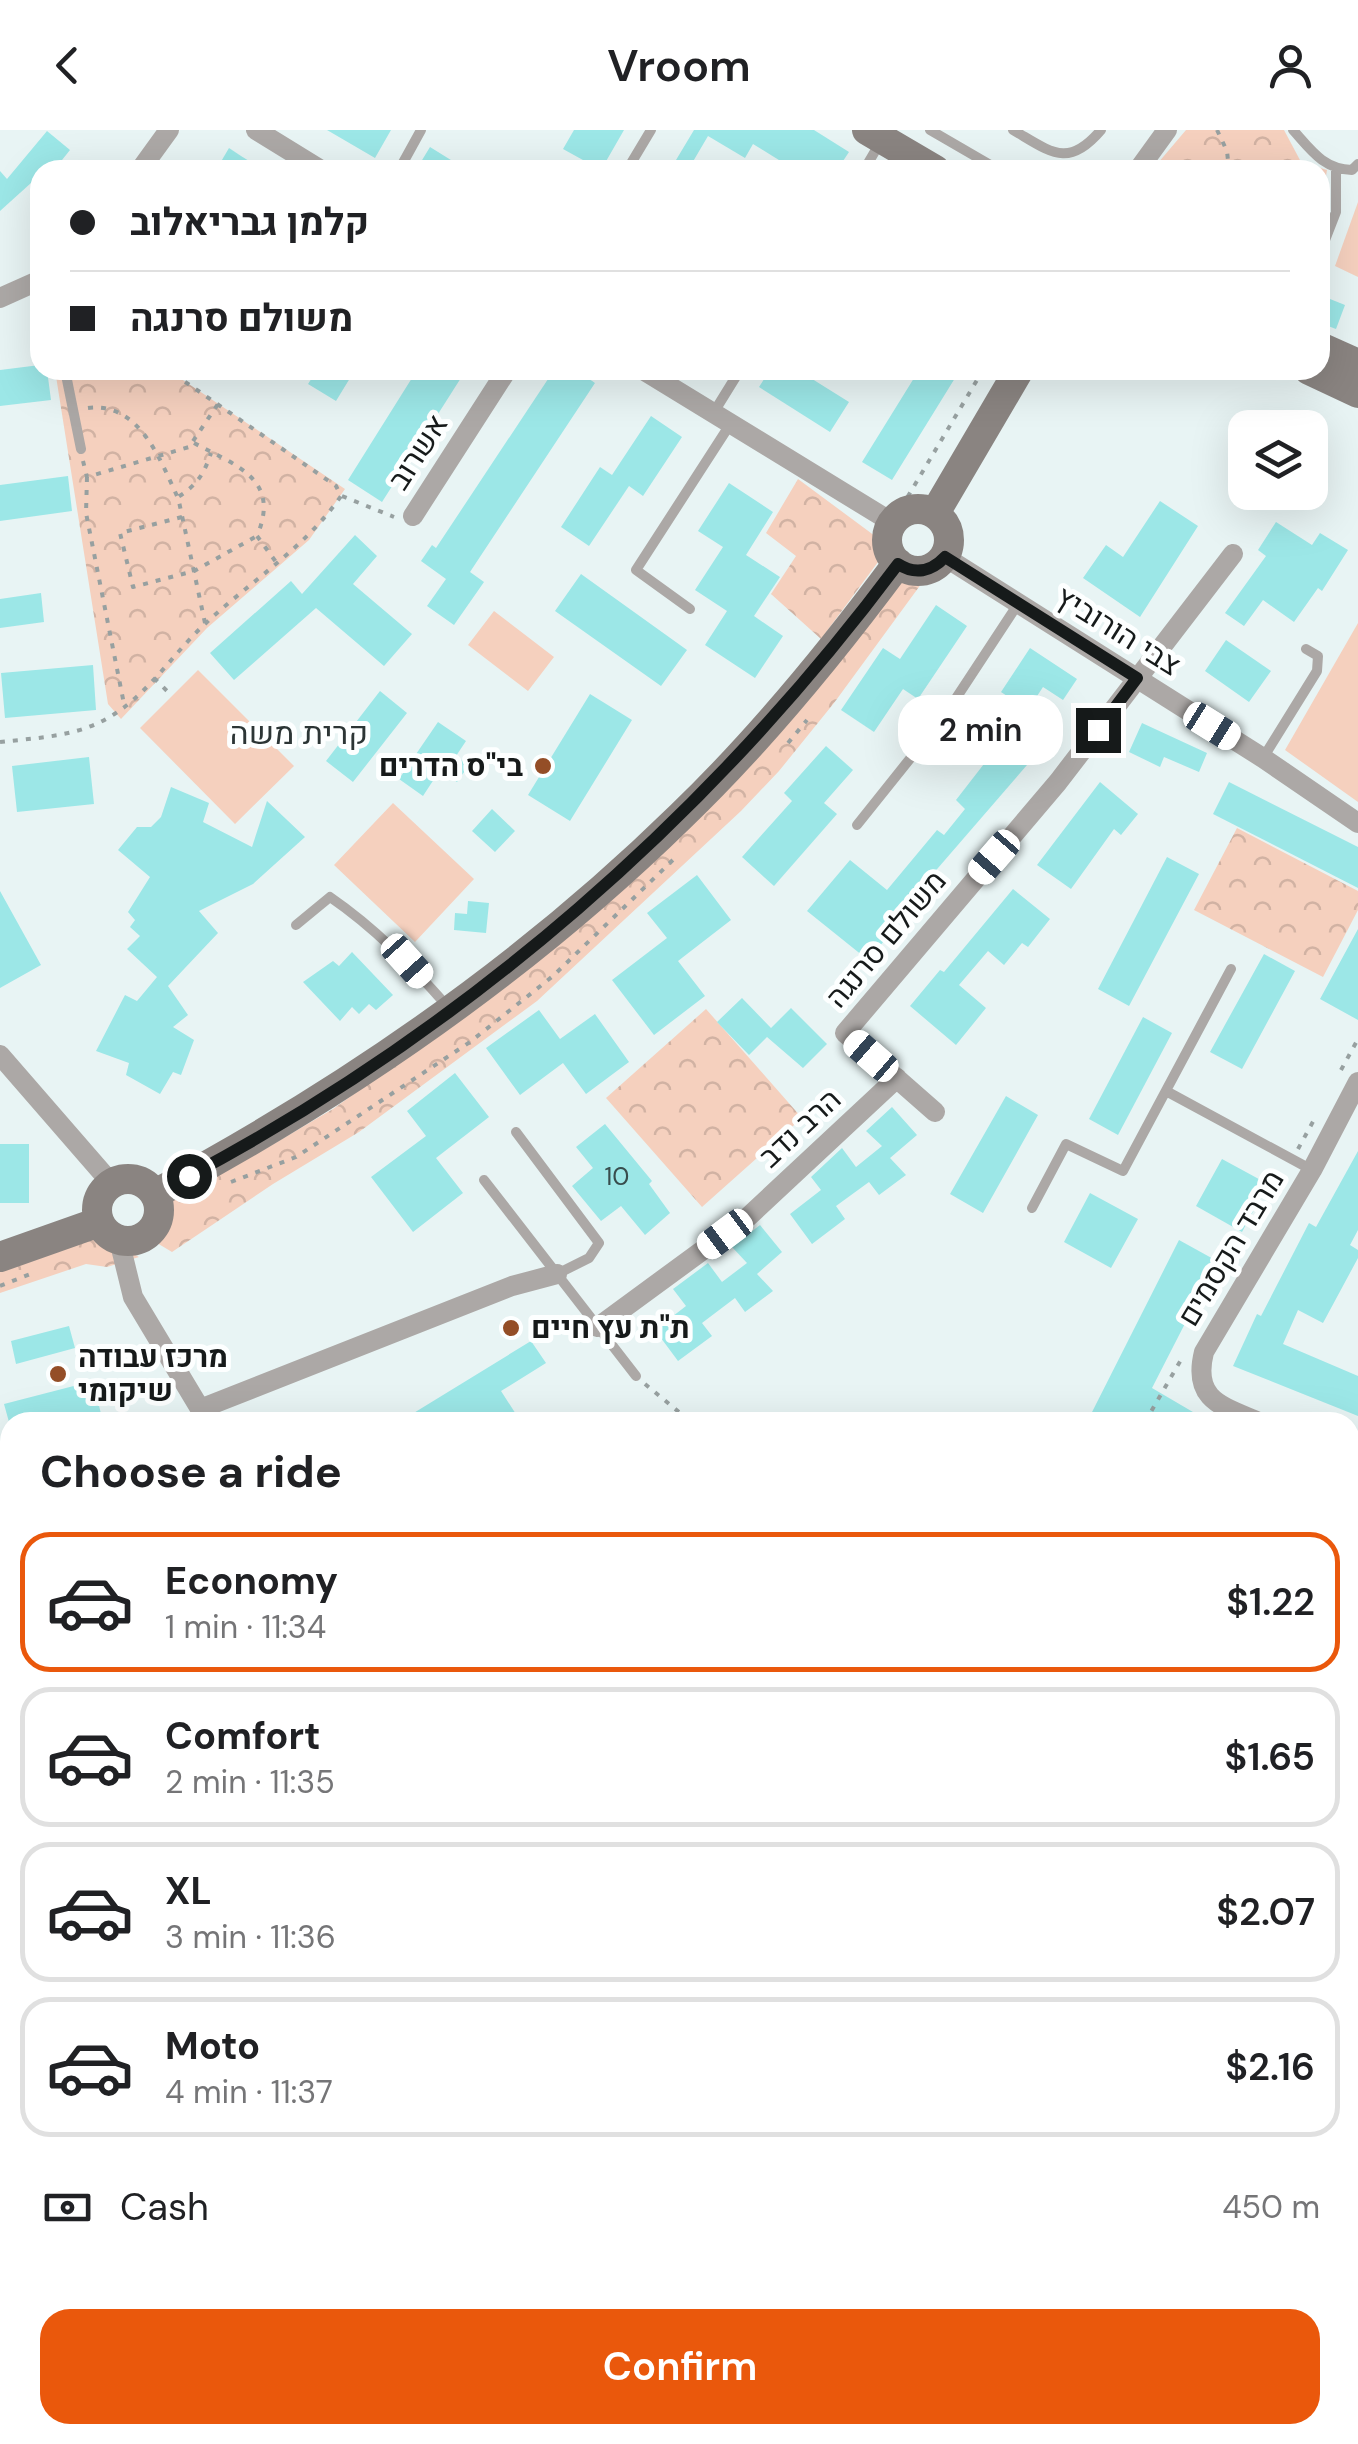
<!DOCTYPE html>
<meta charset="utf-8">
<style>
:root{--surface:#fff;--page:#f6f6f6;--text:#202124;--muted:#757577;--line:#e0e0e0;--accent:#ea580c}
body{margin:0;font-family:"DM Sans",Heebo,sans-serif;background:var(--page);color:var(--text);height:100vh;display:flex;flex-direction:column;font-size:38px;white-space:nowrap}
*{box-sizing:border-box;margin:0}
p{font-size:32px;color:var(--muted)}
.icon{flex:none;width:55px;height:55px;fill:none;stroke:currentColor;stroke-width:2;stroke-linecap:round;stroke-linejoin:round}
.map{position:relative;flex:1;overflow:hidden}
.side{position:absolute;left:0px;top:1282px;width:1360px;height:1032px;display:flex;flex-direction:column;background:var(--surface);border-radius:30px 30px 0 0;box-shadow:0 10px 40px #0002}
.side>*{flex:none}
.guide{position:absolute;left:30px;top:30px;width:1300px;height:220px;border-radius:30px;box-shadow:0 10px 40px #0002;display:grid;align-content:center;height:220px;padding:0 40px;background:var(--surface)}
.fabs{position:absolute;left:1228px;top:280px;display:grid;gap:20px}
.fabs a{display:grid;place-items:center;width:100px;height:100px;border-radius:20px;background:var(--surface);box-shadow:0 10px 40px #0002;font-size:50px}
.end{position:absolute;width:45px;height:45px;margin:-22px;border:12px solid #161a1a;background:#fff;box-shadow:0 0 0 5px #fff}
.from{border-radius:50%}
.bubble{position:absolute;height:70px;border-radius:30px;background:var(--surface);box-shadow:0 10px 40px #0002;font-size:32px;font-weight:600;line-height:70px;text-align:center}
.car{position:absolute;width:30px;height:60px;margin:-30px -15px;border-radius:12px;box-shadow:0 0 8px 2px #0007;background:linear-gradient(#fff 24%,#345 0 40%,#fff 0 76%,#345 0 86%,#fff 0)}
.guide b{display:flex;align-items:center;gap:35px;height:95px;font-size:38px}
.guide b+b{border-top:2px solid var(--line)}
.guide i{width:25px;height:25px;background:var(--text)}
ul{padding:0;list-style:none}
li{display:flex;align-items:center;gap:30px;height:140px;margin:0 20px 15px;padding:0 20px;border:5px solid var(--line);border-radius:30px}
li div{flex:1}
li b{display:block;font-size:38px}
li em{font-style:normal;font-weight:600}
li.active{border-color:var(--accent)}
li>.icon{width:90px;height:90px;stroke-width:1.5}
h2{padding:0 40px;font-size:45px;line-height:120px}
.pay{display:flex;align-items:center;gap:25px;height:110px;padding:0 40px;font-size:38px}
.pay p{margin-inline-start:auto}
.cta{display:flex;gap:20px;margin-top:auto;padding:20px 40px}
.cta a{flex:1;height:115px;border-radius:30px;background:var(--accent);color:#fff;font-size:40px;font-weight:600;line-height:115px;text-align:center}
header{display:flex;justify-content:space-between;align-items:center;height:130px;padding:0 40px;background:var(--surface);font-size:45px;font-weight:600}
.map>svg:first-child{display:block}
</style>
<header><svg class="icon" aria-label="back" viewBox="0 0 24 24"><path d="M15 5l-7 7 7 7"/></svg>Vroom<svg class="icon" aria-label="person" viewBox="0 0 24 24"><circle cx="12" cy="8" r="4"/><path d="M4 21q1-7 8-7t8 7"/></svg></header>
<div class="map">
<svg width="1358" height="2314" viewBox="0 0 1358 2314">
<defs>
<pattern id="park-crowns" width="20" height="18" patternUnits="userSpaceOnUse" patternTransform="scale(2.5)"><rect width="20" height="18" fill="#f5d0be"/><path d="M2 6a3 3 0 1 1 6 0M12 15a3 3 0 1 1 6 0" fill="none" stroke="#d1b2a3"/></pattern>
</defs>
<rect width="100%" height="100%" fill="#e8f4f4"/>
<path fill="#f5d0be" d="M1358 72V147L1335 136Z
M494 481 554 527 528 561 468 515Z
M1358 493V672L1285 620Z
M198 540 294 636 235 694 140 598Z
M393 673 474 749 415 812 334 735Z
M609 2305H708L714 2314H594Z"/>
<path fill="url(#park-crowns)" d="M1186 0H1284L1301 32 1327 40 1320 83V40H1152Z
M55 240H168L345 359 309 410 207 498 121 589 108 574Z
M798 349 875 406 881 428 821 509 771 464 796 426 766 403Z
M904 446H927L834 573 779 641 741 681 537 871 359 1002 273 1054 172 1122 157 1113 168 1088 166 1069 265 1019 333 979 489 867Z
M1237 698 1358 761V780L1323 847 1194 780Z
M706 879 802 988 702 1077 606 968Z
M93 1102 139 1127 107 1137 86 1134 0 1163V1133Z"/>
<path fill="#9ce7e7" d="M327 0H391L375 28Z
M574 0H624L601 40 563 19Z
M694 0H814L849 22 837 40H795L753 14 745 28 708 6 688 40H670Z
M47 1 70 20 54 40H40V60L31 53 0 81V41L7 49Z
M430 17 467 40H416Z
M229 18 241 26 264 40H216Z
M1320 165 1345 175 1336 199 1320 193Z
M40 235V240H47L51 270 0 276V240Z
M317 240H355L336 271 308 254Z
M417 240H466L382 372 348 350Z
M554 240H576L595 253 470 442 484 452 454 495 427 476 446 449 421 431 432 415 436 418Z
M770 240H813L809 247 849 272 830 302 759 257Z
M919 240H960L892 350 862 332Z
M651 286 682 307 643 366 629 356 589 416 561 397 600 337 612 345Z
M68 346 72 381 0 391V355Z
M729 353 773 382 746 425 780 447 754 486 783 506 755 548 705 515 727 481 695 460 723 417 698 401Z
M1160 371 1198 396 1140 487 1083 448 1106 415 1123 427Z
M1276 392 1312 415 1320 403 1348 420 1322 461 1318 458 1294 492 1263 470 1244 496 1225 483 1266 426 1258 420Z
M355 405 377 426 353 454 412 504 384 536 316 478 234 550 210 523 291 451 302 464Z
M581 444 687 520 661 556 555 481Z
M41 463 44 492 0 498V469Z
M936 475 967 496 918 569 903 559 874 602 841 580 883 518 900 529Z
M1226 510 1271 541 1249 572 1205 541Z
M1030 518 1077 549 1063 570 1043 557 1028 580 1001 562Z
M93 535 96 580 5 588 1 543Z
M380 561 407 583 353 652 326 631Z
M590 564 632 590 570 691 528 665Z
M1018 590 1046 613 906 775 911 779 868 830 807 781 850 730 887 760 937 700 944 705 965 679 956 670Z
M438 592 466 611 456 626 469 635 457 652 440 640 423 666 399 649Z
M1142 593 1207 623 1199 642 1164 627 1160 637 1129 622Z
M826 616 853 640 824 673 837 684 774 756 742 727 792 671 784 663Z
M89 627 94 674 17 682 12 636Z
M1100 652 1138 684 1121 705 1114 699 1071 759 1037 735Z
M1229 652 1358 717V758L1213 684Z
M171 657 209 673 203 692 252 717 267 671 305 707 253 754 199 781 218 803 168 856 188 885 173 897 194 910 181 945 173 942 160 964 126 945 129 933 96 921 125 865 137 871 157 847 127 819 140 806 130 797 135 790 128 782 150 747 118 720 137 697H151L161 687Z
M492 679 515 701 495 722 472 701Z
M1167 727 1199 744 1129 876 1098 859Z
M697 745 731 790 678 831 705 866 654 905 612 850 667 808 647 783Z
M1013 759 1050 789 1028 817 1022 813 1004 835 988 821 959 855 986 878 956 915 910 876 940 840 944 842Z
M0 761 41 835 0 858Z
M468 771 489 773 486 803 454 800 455 783 467 784Z
M1358 799V890L1320 869Z
M352 822 393 865 376 880 369 874 359 884 352 877 340 891 303 852 333 831 339 836Z
M1264 824 1295 841 1242 939 1210 922Z
M742 868 771 898 791 878 827 914 803 938 767 907 749 925 717 892Z
M539 880 560 909 595 884 629 932 586 964 563 933 520 965 486 918Z
M1143 887 1172 903 1118 1005 1089 989Z
M455 943 489 987 436 1028 463 1063 413 1102 371 1047 426 1006 407 981Z
M1006 966 1038 985 983 1083 950 1064Z
M892 977 917 1005 890 1028 906 1045 879 1065 869 1052 836 1076 845 1089 812 1114 790 1084 821 1060 811 1047 842 1018 856 1037 882 1016 866 1001Z
M605 994 652 1051 649 1054 670 1083 645 1105 621 1076 601 1091 572 1056 593 1038 576 1017Z
M0 1014H29V1073H0Z
M1358 1021V1100L1350 1115 1358 1120V1128L1323 1193 1298 1180 1283 1214 1358 1246V1286L1233 1236 1257 1184 1261 1186 1309 1093 1316 1097Z
M1222 1029 1268 1054 1242 1102 1196 1076Z
M1090 1063 1138 1089 1111 1138 1064 1112Z
M760 1095 782 1122 757 1144 773 1161 745 1182 735 1168 702 1193 712 1206 678 1231 655 1200 686 1176 673 1159 708 1133 722 1152 747 1133 732 1117Z
M1179 1110 1217 1131 1152 1258 1210 1292H1157L1138 1282 1133 1292H1087Z
M69 1196 75 1218 16 1234 11 1211Z
M531 1211 546 1233 501 1261 521 1292H480L475 1285 463 1292H399Z
M93 1251 103 1292H9L4 1274Z"/>
<g fill="none" stroke-linecap="round" stroke-linejoin="round">
<path stroke="#97a0a0" stroke-width="4" stroke-dasharray="5 8" stroke-linecap="butt" d="M1217 0 1227 21 1229 40
M340 32 352 40
M1264 240 1287 252
M88 278C139 272 160 329 177 366
M194 313C237 336 281 349 257 406L276 432
M83 331 87 347 189 317 218 274
M87 347 86 383 124 574
M342 366 394 387
M901 378 983 240
M182 387 120 403 133 457 194 441 257 406
M205 493 178 367C197 355 204 344 211 323
M154 548 168 562
M0 612C35 608 74 607 106 589 147 567 172 524 206 493 251 451 306 417 341 366L336 356 168 240
M788 613 807 590
M1341 940 1358 909
M1298 1019 1315 988
M231 1052 296 1027 470 912 553 846 676 727
M0 1156 33 1143
M645 1254 691 1292
M1145 1292 1182 1228
M1350 1950 1358 1949
M226 2314 248 2305
M496 2314 516 2305"/>
<path stroke="#aca8a6" stroke-width="10" d="M930 0 999 40
M1013 0C1051 22 1068 39 1101 0
M1293 0C1311 20 1323 39 1352 40L1358 34
M399 40 421 0
M627 40 651 0
M864 40 881 11
M1320 123 1336 82V39
M65 240 81 319
M714 282 740 240
M690 479 636 440 731 293
M1263 628 1317 541 1318 526 1306 519
M857 695 945 585 1018 474
M296 795 330 767C375 798 411 835 447 876
M1166 961 1312 1040
M516 1002 599 1113 589 1128 557 1144
M484 1050 636 1246
M1032 1078 1066 1014 1123 1041 1231 839
M0 1885 10 1880
M38 2314 54 2305
M171 2314 174 2305"/>
<path stroke="#aca8a6" stroke-width="20" d="M256 0 321 40
M140 40 169 0
M1138 40 1167 0
M0 168 40 150
M643 240 893 393
M413 386 507 240
M945 427 1263 628 1358 693
M0 925 112 1054
M935 982 845 903 1058 652 1233 424
M119 1110 133 1167 208 1292
M598 1197 748 1087 897 948
M200 1279 512 1156 557 1144
M1259 1292C1222 1276 1192 1270 1204 1222L1312 1040 1358 952
M1350 1338 1358 1343
M0 1382 10 1413
M0 1622 10 1617
M0 2146 10 2141
M1024 2305 1033 2314"/>
<path stroke="#8a8481" stroke-width="30" d="M867 0 935 40
M1320 217 1358 234
M1309 240 1358 263
M887 410a31 31 0 1 1 62 0a31 31 0 1 1-62 0Z
M935 383 1019 240
M97 1080a31 31 0 1 1 62 0a31 31 0 1 1-62 0Z
M155 1064C346 962 526 838 681 686 761 609 832 522 898 433
M0 1127 99 1092"/>
<path stroke="#726b68" stroke-width="30" d="M1350 2004H1358
M1350 2040H1358
M308 2314 323 2305
M379 2314 396 2305"/>
</g>
<g fill="none" stroke-linecap="round" stroke-linejoin="round">
<path stroke="#161a1a" stroke-width="12" d="M189 1046C469 897 709 687 898 434 915 445 931 442 945 427L1137 548 1098 600"/>
</g>
<g fill="#944e27" stroke="#fdffff" stroke-width="4">
<circle cx="543" cy="636" r="10"/>
<circle cx="511" cy="1198" r="10"/>
<circle cx="58" cy="1244" r="10"/>
</g>
<g text-anchor="middle" stroke-width="10" stroke-linejoin="round" paint-order="stroke">
<g font-size="25" fill="#384d4d">
<text x="617" y="1055">10</text>
</g>
<g font-size="30" fill="#161a1a" stroke="#fdffff">
<text transform="translate(418 322) rotate(-57)" y="10">אשרוב</text>
<text transform="translate(1118 501) rotate(32)" y="10">צבי הורוביץ</text>
<text transform="translate(886 809) rotate(-50)" y="10">משולם סרנגה</text>
<text transform="translate(800 998) rotate(-43)" y="10">הרב נדב</text>
<text transform="translate(1231 1118) rotate(-59)" y="10">מרבד הקסמים</text>
</g>
<g font-size="30" font-weight="bold" fill="#161a1a" stroke="#fdffff" text-anchor="start">
<text x="523" y="646" text-anchor="end">בי"ס הדרים</text>
<text x="531" y="1208">ת"ת עץ חיים</text>
<text x="78" y="1237">מרכז עבודה<tspan x="78" dy="34">שיקומי</tspan></text>
</g>
<g font-size="32" fill="#2c3535" stroke="#fdffff">
<text x="299" y="614">קרית משה</text>
</g>
</g>
</svg>
<div class="fabs">
<a><svg class="icon" aria-label="layers" viewBox="0 0 24 24"><path d="M12 4l9 5-9 5-9-5zM3 14l9 5 9-5"/></svg></a>
</div>
<i class="end from" style="left:189px;top:1046px"></i>
<i class="end" style="left:1098px;top:600px"></i>
<div class="bubble" style="left:898px;top:565px;width:165px">2 min</div>
<i class="car" style="left:1212px;top:596px;rotate:122deg"></i>
<i class="car" style="left:994px;top:727px;rotate:221deg"></i>
<i class="car" style="left:407px;top:831px;rotate:138deg"></i>
<i class="car" style="left:871px;top:926px;rotate:311deg"></i>
<i class="car" style="left:725px;top:1104px;rotate:233deg"></i>
<div class="guide">
<b><i class="from"></i>קלמן גבריאלוב</b>
<b><i></i>משולם סרנגה</b>
</div>
<section class="side">
<h2>Choose a ride</h2>
<ul>
<li class="active"><svg class="icon" aria-label="car" viewBox="0 0 24 24"><path d="M5 17H2v-5l4-1 3-4h7l3 4 3 1v5h-3M9 17h6M6 11h13"/><circle cx="7" cy="17" r="2"/><circle cx="17" cy="17" r="2"/></svg><div><b>Economy</b><p>1 min · 11:34</p></div><em>$1.22</em></li>
<li><svg class="icon" aria-label="car" viewBox="0 0 24 24"><path d="M5 17H2v-5l4-1 3-4h7l3 4 3 1v5h-3M9 17h6M6 11h13"/><circle cx="7" cy="17" r="2"/><circle cx="17" cy="17" r="2"/></svg><div><b>Comfort</b><p>2 min · 11:35</p></div><em>$1.65</em></li>
<li><svg class="icon" aria-label="car" viewBox="0 0 24 24"><path d="M5 17H2v-5l4-1 3-4h7l3 4 3 1v5h-3M9 17h6M6 11h13"/><circle cx="7" cy="17" r="2"/><circle cx="17" cy="17" r="2"/></svg><div><b>XL</b><p>3 min · 11:36</p></div><em>$2.07</em></li>
<li><svg class="icon" aria-label="car" viewBox="0 0 24 24"><path d="M5 17H2v-5l4-1 3-4h7l3 4 3 1v5h-3M9 17h6M6 11h13"/><circle cx="7" cy="17" r="2"/><circle cx="17" cy="17" r="2"/></svg><div><b>Moto</b><p>4 min · 11:37</p></div><em>$2.16</em></li>
</ul>
<div class="pay"><svg class="icon" aria-label="cash" viewBox="0 0 24 24"><path d="M3 7h18v10H3z"/><circle cx="12" cy="12" r="2"/></svg>Cash<p>450 m</p></div>
<div class="cta"><a>Confirm</a></div>
</section>
</div>
